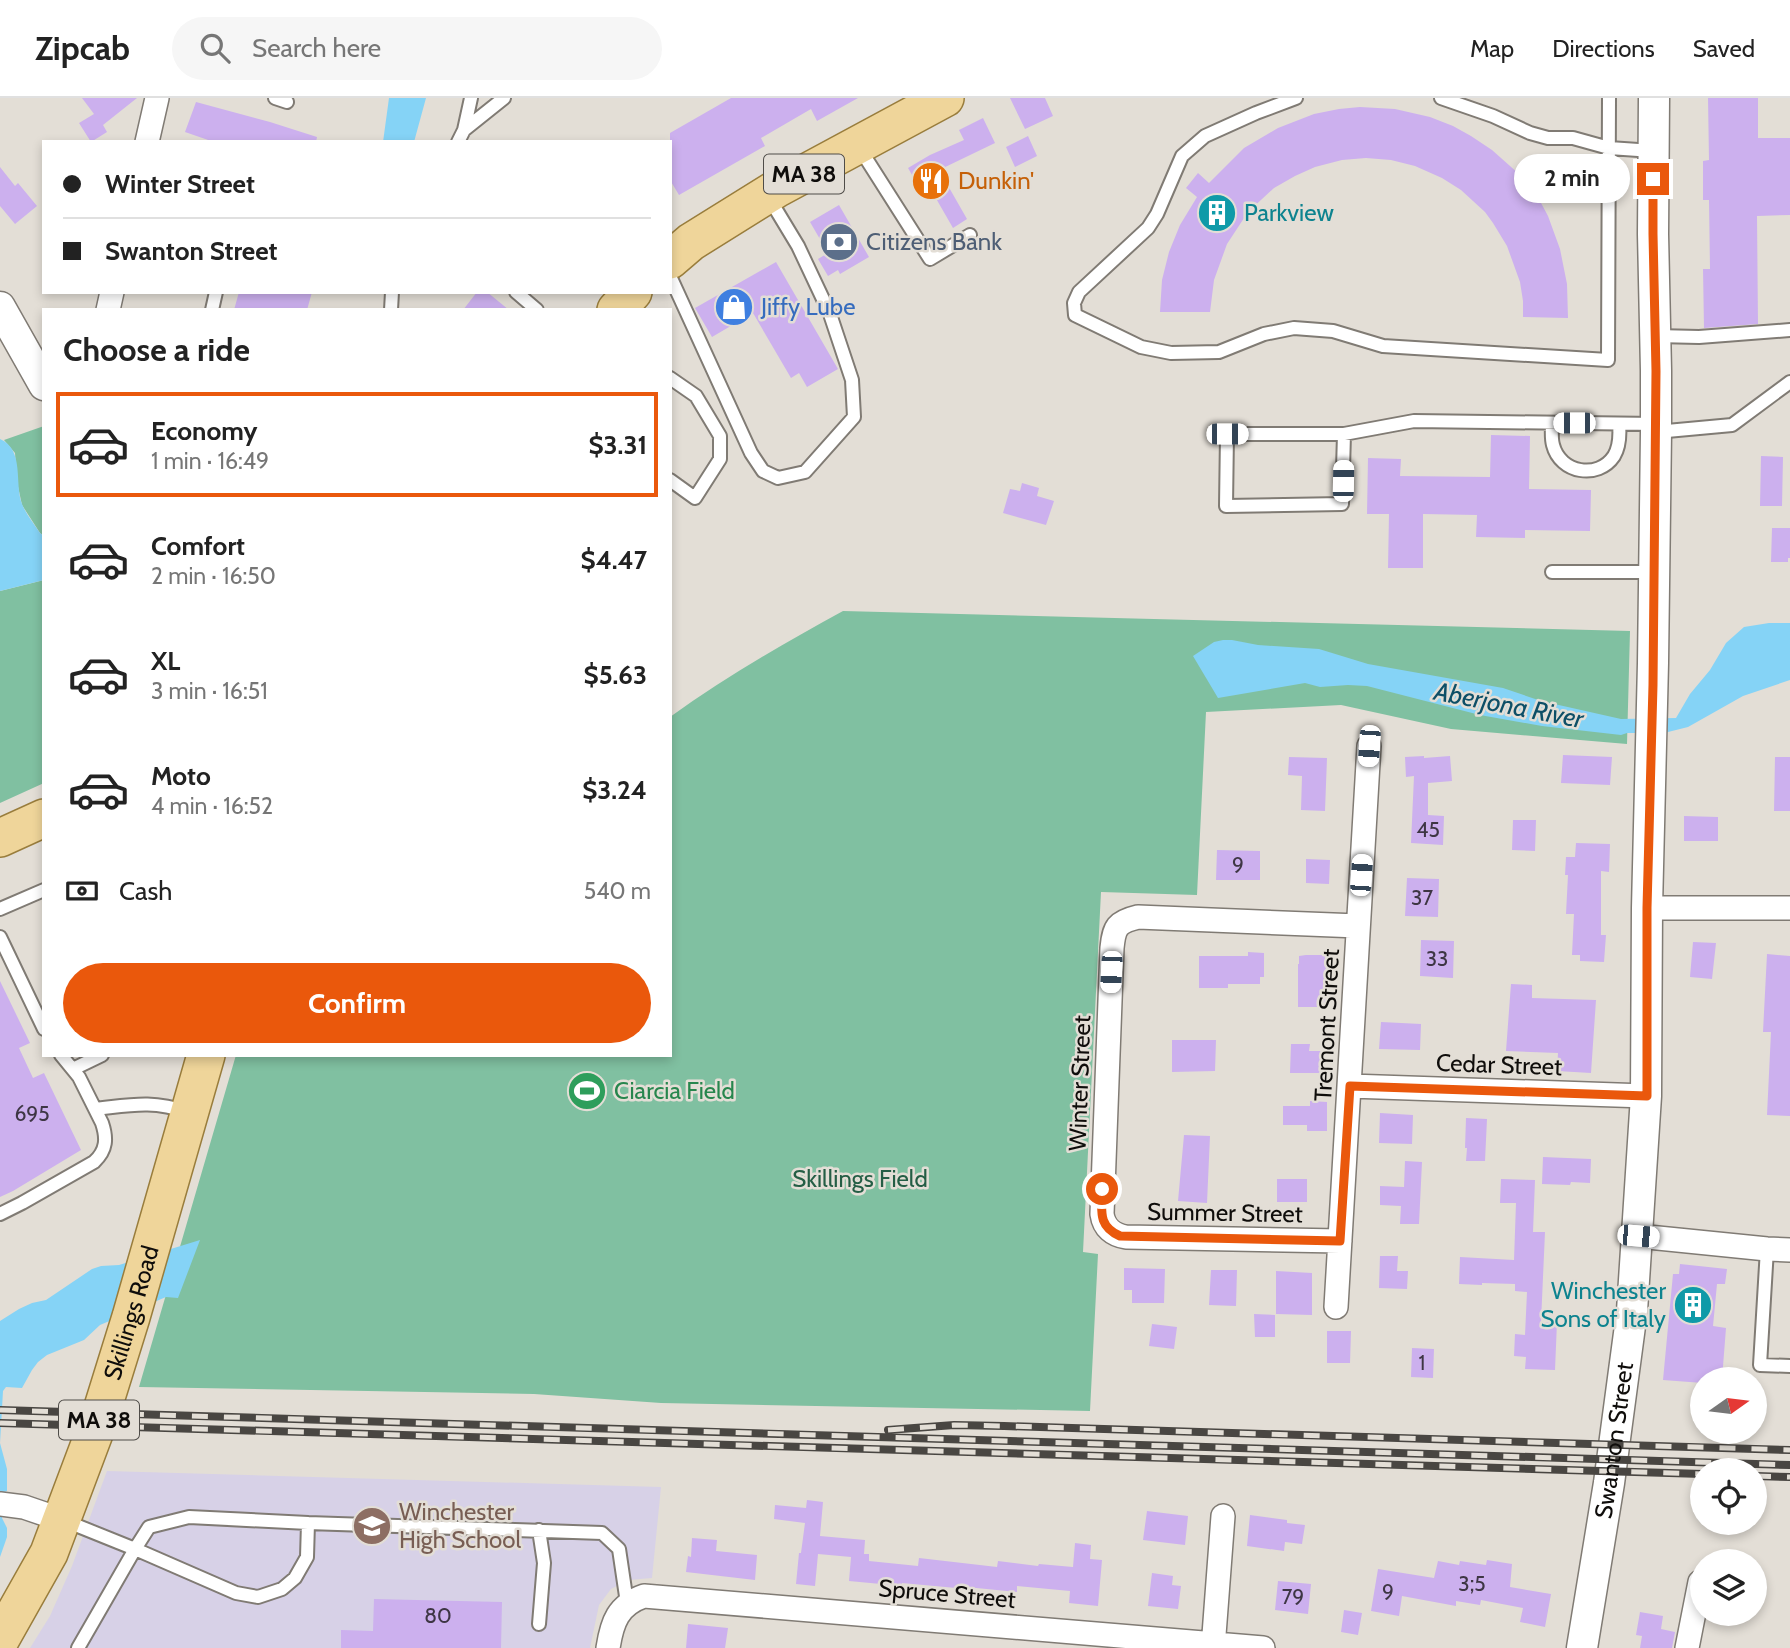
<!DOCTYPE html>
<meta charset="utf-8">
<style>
:root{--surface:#fff;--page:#f6f6f6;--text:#222;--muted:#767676;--line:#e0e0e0;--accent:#ea580c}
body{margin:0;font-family:Cabin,sans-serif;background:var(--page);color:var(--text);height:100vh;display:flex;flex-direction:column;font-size:26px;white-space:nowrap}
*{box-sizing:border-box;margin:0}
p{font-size:23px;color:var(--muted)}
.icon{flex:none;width:38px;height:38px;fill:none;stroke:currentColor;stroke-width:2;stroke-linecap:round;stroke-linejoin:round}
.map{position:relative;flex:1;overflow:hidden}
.sheet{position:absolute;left:42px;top:210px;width:630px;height:749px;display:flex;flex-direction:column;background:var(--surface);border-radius:0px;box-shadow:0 4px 10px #0003}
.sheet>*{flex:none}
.top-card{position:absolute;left:42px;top:42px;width:630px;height:154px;border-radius:0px;box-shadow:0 4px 10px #0003;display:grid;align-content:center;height:154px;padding:0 21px;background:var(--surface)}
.needle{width:46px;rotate:76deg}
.tools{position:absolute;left:1690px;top:1269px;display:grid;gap:14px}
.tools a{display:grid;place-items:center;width:77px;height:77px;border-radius:50%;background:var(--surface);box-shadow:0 4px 10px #0003;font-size:35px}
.end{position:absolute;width:32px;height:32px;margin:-16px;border:9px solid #ea580c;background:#fff;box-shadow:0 0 0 4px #fff}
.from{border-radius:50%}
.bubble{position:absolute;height:49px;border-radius:24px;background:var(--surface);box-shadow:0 4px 10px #0003;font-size:23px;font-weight:800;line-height:49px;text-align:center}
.car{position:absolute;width:21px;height:42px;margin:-21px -10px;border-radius:9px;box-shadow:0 0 5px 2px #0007;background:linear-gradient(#fff 24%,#345 0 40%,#fff 0 76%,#345 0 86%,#fff 0)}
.top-card b{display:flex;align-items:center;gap:24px;height:66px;font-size:26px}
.top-card b+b{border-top:2px solid var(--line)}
.top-card i{width:18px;height:18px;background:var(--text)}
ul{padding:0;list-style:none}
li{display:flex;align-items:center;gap:21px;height:105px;margin:0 14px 10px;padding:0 7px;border:4px solid transparent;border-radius:0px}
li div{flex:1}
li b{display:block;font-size:26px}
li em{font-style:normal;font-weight:800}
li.current{border-color:var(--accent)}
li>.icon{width:63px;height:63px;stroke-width:1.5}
h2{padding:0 21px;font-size:32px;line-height:84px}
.pay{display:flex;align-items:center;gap:18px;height:77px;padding:0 21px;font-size:26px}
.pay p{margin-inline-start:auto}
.cta{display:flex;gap:14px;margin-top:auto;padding:14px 21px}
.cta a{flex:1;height:80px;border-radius:42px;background:var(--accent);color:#fff;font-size:28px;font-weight:800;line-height:80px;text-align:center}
header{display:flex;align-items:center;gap:42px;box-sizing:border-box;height:98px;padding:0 35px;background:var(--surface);border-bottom:2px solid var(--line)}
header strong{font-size:33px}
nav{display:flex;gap:38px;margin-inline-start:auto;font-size:24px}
.search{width:490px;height:63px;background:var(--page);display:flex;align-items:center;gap:18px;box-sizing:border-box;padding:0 24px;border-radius:38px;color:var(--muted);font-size:26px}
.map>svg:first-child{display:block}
</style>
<header>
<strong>Zipcab</strong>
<div class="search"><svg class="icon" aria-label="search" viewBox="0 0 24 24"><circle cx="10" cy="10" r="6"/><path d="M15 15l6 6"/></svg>Search here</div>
<nav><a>Map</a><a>Directions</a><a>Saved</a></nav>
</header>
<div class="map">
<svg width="1790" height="1550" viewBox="0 0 1790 1550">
<rect width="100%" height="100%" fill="#e3ded6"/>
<path fill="#d7d1e7" d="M107 1373 661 1389 652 1480 629 1482 611 1491 599 1507 590 1550H30L50 1518 72 1468Z"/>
<path fill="#80c0a1" d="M44 328V438L40 435 22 407 17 384 15 355 4 342Z
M44 482V685L0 705V493Z
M843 513 1630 533 1627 646 1451 631 1341 607 1206 614 1197 797 1101 794 1083 1154 1098 1156 1090 1313 661 1305 534 1296 139 1289 236 957H670V619C725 579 783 546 843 513Z"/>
<path fill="#85d3f6" d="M389 0H426L414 44H383Z
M0 341C25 352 14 385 22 406 26 416 34 426 40 435L44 438V482L0 493Z
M1769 525H1790V582L1743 598 1688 629 1664 635H1627L1621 637 1542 628 1480 617 1367 588 1348 587 1320 589 1305 585 1218 600 1193 558 1214 544 1223 542H1232L1258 547 1319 551 1368 566 1503 590 1541 603 1621 621 1676 620 1690 596 1710 572 1726 545 1744 529Z
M200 1142 178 1200 166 1199 100 1227 84 1242 47 1257 38 1264 32 1272 22 1290 6 1289 3 1293 0 1345 7 1371V1393L4 1394 2 1420 7 1430V1439L0 1459V1223L19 1211 32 1205 46 1202 92 1171 101 1168 119 1167Z"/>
<path fill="#ccb0ee" d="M82 0H137L103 27 107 34 91 44 79 25 94 16Z
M731 0H858L817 23 811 11 761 40 765 48 679 97 670 82V35Z
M1010 0H1045L1053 18 1025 31Z
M1708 0H1758V40H1790V117L1757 118 1758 226 1704 230 1703 171H1710L1709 102H1703V63L1709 62Z
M196 4 270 24 317 39 316 44H214L185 34Z
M1360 9 1395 11 1430 19 1453 28 1471 38 1492 52 1519 76 1529 67 1542 81 1533 90 1548 118 1560 151 1567 186 1568 220 1523 219V203L1520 184 1507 148 1493 125 1485 114 1461 92 1442 80 1415 68 1391 62 1366 60 1342 62 1315 69 1295 78 1274 90 1248 114 1227 146 1214 182 1210 214H1160L1162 182 1169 154 1180 127 1197 99 1186 90 1198 75 1209 85 1244 50 1278 30 1314 16 1339 11Z
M983 20 995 45 939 72 967 121 953 130 934 97 926 101 908 70 930 57 964 42 959 32Z
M1028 38 1037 58 1015 69 1006 49Z
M0 69 15 88 18 85 37 108 15 126 0 108Z
M839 107 869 159 840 176 838 172 828 178 818 161 828 155 810 124Z
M776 164 838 271 807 289 799 275 791 280 753 215 712 239 695 210Z
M239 194H312L307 212H234Z
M477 194H487L509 212H463Z
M1491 337 1530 338 1529 391 1591 392 1590 433 1525 432V440L1476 439 1477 417 1423 416V470H1388L1389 416H1367L1368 360 1401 361 1400 378 1490 379Z
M1761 358 1783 359 1782 408H1760Z
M1022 385 1039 390 1037 398 1054 403 1046 427 1003 415 1010 391 1020 393Z
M1772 430H1790V460H1788V464H1771Z
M1563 657 1612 659 1610 687 1561 685Z
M1424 658V660L1450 658 1452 683 1428 685V717L1444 718 1443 747 1411 745 1414 678 1406 679 1405 659Z
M1289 659 1327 660 1325 713 1301 712 1302 678 1288 677Z
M1775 659H1790V713H1774Z
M1684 718 1718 719V743H1684Z
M1513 722H1536L1535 753 1512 752Z
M1576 745 1610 746 1609 774 1601 773V837H1606L1604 864 1580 863V857H1572L1574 816H1566L1568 777H1565L1566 759H1575Z
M1217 752 1260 753V782H1216Z
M1306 761 1330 762 1329 786 1306 785Z
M1407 780 1439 781 1438 819 1405 818Z
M1421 842 1454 843 1453 880 1420 878Z
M1693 844 1716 845 1712 881 1690 879Z
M1248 854 1264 855V879H1260V886H1228V890H1199V858H1248Z
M1767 856 1790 858V1018L1767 1017 1771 934H1763Z
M1306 857H1329V909H1298V866H1299V858Z
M0 883 30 945 19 950 33 980 44 975 81 1052 13 1093 0 1099Z
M1511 886 1532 887V900L1596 902 1591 975 1557 973 1558 955 1506 953Z
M1381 924 1421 926 1420 952 1379 951Z
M1172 942H1216L1215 973 1172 974Z
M1291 946H1310L1309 953H1321V975H1290Z
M1310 1003 1327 1004V1033H1307V1027H1283V1008H1310Z
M1380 1015 1413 1017 1412 1046 1379 1045Z
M1466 1020 1487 1021 1485 1063H1466L1467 1050H1465Z
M1184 1037 1210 1038 1207 1105 1178 1103Z
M1543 1059 1591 1061 1590 1085 1571 1084 1570 1087 1542 1086Z
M1405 1063 1422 1064 1419 1126H1400L1401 1108 1380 1107V1088L1404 1089Z
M1277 1081H1307V1104H1277Z
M1501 1081 1535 1082 1533 1134H1545L1541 1224H1557L1555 1272 1525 1271 1526 1259 1514 1258 1515 1236 1525 1237 1527 1194 1515 1193V1186L1482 1185V1187L1459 1186 1460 1159 1514 1162 1516 1105H1500Z
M1380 1158H1398L1397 1173H1408L1407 1191 1379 1190Z
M1680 1166 1727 1171 1725 1186H1717L1713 1228 1726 1230 1722 1281H1703V1285L1663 1282 1673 1176H1679Z
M1124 1170 1165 1171 1164 1205H1132V1192H1124Z
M1211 1172H1237L1236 1208 1209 1207Z
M1276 1173 1312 1175V1217L1276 1216Z
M1254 1216 1275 1217V1239H1255Z
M1152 1226 1177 1229 1174 1251 1149 1248Z
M1327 1233H1351L1350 1265H1327Z
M1412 1250 1434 1251 1433 1280 1411 1279Z
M807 1402 823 1404 820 1438 865 1442 864 1456H869V1463L918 1468 919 1460 997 1469 998 1463 1038 1468 1039 1466 1073 1469 1075 1445 1091 1447 1090 1461 1102 1462 1098 1508 1069 1505 1070 1493 1017 1488V1494L956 1488V1490L902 1485V1488L849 1483 851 1459 818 1456 815 1488 796 1486 799 1455H801L805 1425 774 1421 775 1407 806 1410Z
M1147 1413 1188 1418 1185 1447 1143 1442Z
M1250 1417 1287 1422V1425L1305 1427 1302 1446 1285 1444 1284 1453 1247 1448Z
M692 1440 717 1442 716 1453 757 1457 755 1482 686 1474 688 1458 691 1459Z
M1487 1462 1512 1466 1510 1489 1551 1496 1545 1529 1520 1524 1523 1510 1481 1502 1480 1507 1456 1503V1508L1402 1498 1399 1518 1371 1513 1378 1471 1434 1480 1438 1463 1459 1467 1460 1463 1486 1467Z
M1152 1475 1173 1478 1172 1487 1181 1488 1178 1511 1148 1508Z
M1278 1483 1311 1486 1308 1516 1275 1512Z
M374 1501 502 1504 501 1550H341V1532L373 1533Z
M1344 1512 1362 1515 1358 1537 1341 1534Z
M1640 1514 1663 1518 1661 1531 1675 1534 1672 1550H1640L1642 1538 1636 1537Z
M688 1526 728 1530 725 1550H686Z"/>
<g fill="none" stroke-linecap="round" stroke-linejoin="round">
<g stroke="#807b74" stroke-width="16">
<path id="service" d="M275 0 287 4
M1296 0 1256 15 1205 38 1182 58 1157 116 1148 130 1079 194 1074 205 1075 217 1141 249 1171 255 1219 254 1264 236 1294 230 1333 233 1383 248 1608 262 1609 0
M1441 0 1493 18 1530 35 1548 40H1573L1609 50 1653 53
M464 32 504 0
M458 44 464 32 471 0
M860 51 930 161 970 137
M670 178 751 355 763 373 778 380 805 374 854 319 852 282 830 216 798 148 769 100
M516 194 537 212
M212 212 216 194
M391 212 392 194
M1656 238 1699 239 1790 232
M670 280 696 298 720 338V361L695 400 670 382
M1552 325C1552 332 1551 340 1553 347 1560 375 1598 382 1614 358 1620 348 1620 337 1619 326
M1656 334 1732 327 1790 284
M1344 336 1342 406 1226 408 1227 336H1344L1414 323 1656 326
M1552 474H1654
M0 811 44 792
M0 839 44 931
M73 971 102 957
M95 1011C132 1007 151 1002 188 1014
M0 1116 22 1105 94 1064C107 1052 107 1040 102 1025L79 979 61 957
M1767 1151 1760 1267 1790 1268
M189 1419 308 1425 307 1459 295 1480 282 1491 258 1499 236 1495 135 1451 149 1429Z
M63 1422 135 1451 78 1550
M308 1425 602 1435 619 1451 627 1505
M539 1432 544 1465 539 1526"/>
</g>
<g stroke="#807b74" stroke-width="26">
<path id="minor" d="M147 44 157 0
M108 212 112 194
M1647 810H1790
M1350 988 1646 998
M1638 1138 1767 1151 1790 1152
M1340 1143 1126 1139C1113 1137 1104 1130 1102 1116L1112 850C1114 829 1117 824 1138 819L1358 828
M1336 1209 1369 648
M0 1406 24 1409 62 1422
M608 1550C612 1524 618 1507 644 1498L1263 1550
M1213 1550 1223 1418
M1687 1550 1700 1484"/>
</g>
<g stroke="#807b74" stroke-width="33">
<g id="tertiary">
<path d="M0 209 44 287"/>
<path id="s1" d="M1582 1550 1609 1385 1632 1213 1646 998 1647 810 1653 565 1656 334V273L1653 136 1654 0"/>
</g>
</g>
<g stroke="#997d3c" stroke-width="40">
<g id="primary">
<path d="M670 162 691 144 776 91 945 0"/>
<path d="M616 212 633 194"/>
<path d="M0 740 44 720"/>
<path id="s2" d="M0 1542 49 1455 99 1322 131 1219 206 957"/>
</g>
</g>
<use href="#service" stroke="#fff" stroke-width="12"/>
<use href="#minor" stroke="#fff" stroke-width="23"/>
<use href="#tertiary" stroke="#fff" stroke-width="30"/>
<use href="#primary" stroke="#efd59a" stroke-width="37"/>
<g stroke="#494642" stroke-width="8">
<path id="rail" d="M0 1312 1790 1367
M0 1325 1703 1376
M888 1332 954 1327 1004 1328 1790 1352
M1755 1378 1790 1379"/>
</g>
<use href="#rail" stroke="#e3ded6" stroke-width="5" stroke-dasharray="16" stroke-linecap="butt"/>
</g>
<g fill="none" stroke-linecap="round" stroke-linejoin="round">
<path stroke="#ea580c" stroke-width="9" d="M1102 1091C1102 1112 1097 1128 1120 1138L1340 1143 1350 988 1647 998V810L1653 587 1656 273 1653 136V81"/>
</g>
<defs>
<g id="restaurant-disc" transform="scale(2.0125)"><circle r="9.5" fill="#e8710a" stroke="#e3ded6"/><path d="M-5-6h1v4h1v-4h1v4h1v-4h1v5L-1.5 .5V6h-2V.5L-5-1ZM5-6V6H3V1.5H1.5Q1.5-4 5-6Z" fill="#fff"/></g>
<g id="building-disc" transform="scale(2.0125)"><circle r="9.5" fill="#0f9aa8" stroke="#e3ded6"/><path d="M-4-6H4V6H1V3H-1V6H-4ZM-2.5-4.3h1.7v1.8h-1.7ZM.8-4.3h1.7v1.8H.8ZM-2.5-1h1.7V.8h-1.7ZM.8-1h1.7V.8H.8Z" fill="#fff"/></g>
<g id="bank-disc" transform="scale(2.0125)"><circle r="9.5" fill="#5c6f8a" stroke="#e3ded6"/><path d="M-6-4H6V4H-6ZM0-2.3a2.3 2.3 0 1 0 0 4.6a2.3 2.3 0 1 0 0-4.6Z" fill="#fff"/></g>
<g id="shop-disc" transform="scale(2.0125)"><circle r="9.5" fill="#3f7fe0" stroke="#e3ded6"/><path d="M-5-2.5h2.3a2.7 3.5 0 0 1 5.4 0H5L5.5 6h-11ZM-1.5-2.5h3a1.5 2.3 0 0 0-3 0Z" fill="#fff"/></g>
<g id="stadium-disc" transform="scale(2.0125)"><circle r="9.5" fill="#2e9e5b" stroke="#e3ded6"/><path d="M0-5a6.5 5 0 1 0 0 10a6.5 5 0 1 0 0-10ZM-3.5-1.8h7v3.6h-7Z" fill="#fff"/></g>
<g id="school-disc" transform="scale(2.0125)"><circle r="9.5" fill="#8d6e63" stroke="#e3ded6"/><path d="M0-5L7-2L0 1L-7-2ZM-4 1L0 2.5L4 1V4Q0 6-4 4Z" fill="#fff"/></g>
</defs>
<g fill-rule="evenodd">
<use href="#restaurant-disc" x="931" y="83"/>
<use href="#building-disc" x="1217" y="115"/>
<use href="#bank-disc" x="839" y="144"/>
<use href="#shop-disc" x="734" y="209"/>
<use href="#stadium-disc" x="587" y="993"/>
<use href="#building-disc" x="1693" y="1207"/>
<use href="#school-disc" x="372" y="1428"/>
</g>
<g text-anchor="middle" stroke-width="5" stroke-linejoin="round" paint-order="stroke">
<g font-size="21" fill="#3e3644">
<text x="1428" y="739">45</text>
<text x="1238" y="774">9</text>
<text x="1422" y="807">37</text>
<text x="1437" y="868">33</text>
<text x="32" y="1023">695</text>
<text x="1422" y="1272">1</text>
<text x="1472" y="1493">3;5</text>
<text x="1388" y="1501">9</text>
<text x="1293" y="1506">79</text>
<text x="438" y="1525">80</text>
</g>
<g fill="#e3ded6" stroke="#4f4c48" stroke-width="2">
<rect x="764" y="56.5" width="80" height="39" rx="5"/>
<rect x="59" y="1302.5" width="80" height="39" rx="5"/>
</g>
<g font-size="23" font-weight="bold" fill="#0f0d0b">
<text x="804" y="84">MA 38</text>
<text x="99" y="1330">MA 38</text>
</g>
<g font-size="24" fill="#c56008" stroke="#e3ded6" text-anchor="start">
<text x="958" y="91">Dunkin'</text>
</g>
<g font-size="24" fill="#0d838f" stroke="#e3ded6" text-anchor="start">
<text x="1244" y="123">Parkview</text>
<text x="1666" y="1201" text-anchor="end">Winchester<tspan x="1666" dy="28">Sons of Italy</tspan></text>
</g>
<g font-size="24" fill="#4e5e75" stroke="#e3ded6" text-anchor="start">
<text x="866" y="152">Citizens Bank</text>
</g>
<g font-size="24" fill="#366cbe" stroke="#e3ded6" text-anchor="start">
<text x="761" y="217">Jiffy Lube</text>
</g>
<g font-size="24" fill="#0f0d0b" stroke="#e3ded6">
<text transform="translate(1327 927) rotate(-87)" y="8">Tremont Street</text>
<text transform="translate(1499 967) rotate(2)" y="8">Cedar Street</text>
<text transform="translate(1080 985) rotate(-88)" y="8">Winter Street</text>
<text transform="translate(1225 1115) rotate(1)" y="8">Summer Street</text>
<text dy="8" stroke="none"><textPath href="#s2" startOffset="354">Skillings Road</textPath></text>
<text dy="8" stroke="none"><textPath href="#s1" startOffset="210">Swanton Street</textPath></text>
<text transform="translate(947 1496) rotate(5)" y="8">Spruce Street</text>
</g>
<g font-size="24" fill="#27864d" stroke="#e3ded6" text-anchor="start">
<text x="614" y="1001">Ciarcia Field</text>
</g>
<g font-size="24" fill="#245e45" stroke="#e3ded6">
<text x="860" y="1089">Skillings Field</text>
</g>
<g font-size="24" fill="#785e54" stroke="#e3ded6" text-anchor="start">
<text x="399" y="1422">Winchester<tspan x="399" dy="28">High School</tspan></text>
</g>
<g font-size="26" font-style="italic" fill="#0d4f67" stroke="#e3ded6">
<text transform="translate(1509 607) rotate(11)" y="9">Aberjona River</text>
</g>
</g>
</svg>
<div class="tools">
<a><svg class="needle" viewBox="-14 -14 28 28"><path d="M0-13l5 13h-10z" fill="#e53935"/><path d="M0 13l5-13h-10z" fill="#767676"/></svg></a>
<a><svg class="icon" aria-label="locate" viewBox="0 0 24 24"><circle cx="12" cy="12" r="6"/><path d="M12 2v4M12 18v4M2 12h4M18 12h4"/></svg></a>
<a><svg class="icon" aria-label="layers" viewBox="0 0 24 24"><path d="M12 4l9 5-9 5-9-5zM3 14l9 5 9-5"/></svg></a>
</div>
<i class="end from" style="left:1102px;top:1091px"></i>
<i class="end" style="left:1653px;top:81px"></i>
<div class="bubble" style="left:1514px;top:56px;width:116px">2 min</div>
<i class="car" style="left:1574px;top:325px;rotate:270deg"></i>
<i class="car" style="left:1227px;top:336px;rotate:90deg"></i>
<i class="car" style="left:1343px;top:383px;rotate:1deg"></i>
<i class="car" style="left:1369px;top:648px;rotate:184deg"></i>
<i class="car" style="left:1361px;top:777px;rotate:4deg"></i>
<i class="car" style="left:1111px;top:874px;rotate:183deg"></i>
<i class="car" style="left:1638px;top:1138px;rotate:95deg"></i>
<div class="top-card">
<b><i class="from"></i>Winter Street</b>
<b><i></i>Swanton Street</b>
</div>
<section class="sheet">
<h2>Choose a ride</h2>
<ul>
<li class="current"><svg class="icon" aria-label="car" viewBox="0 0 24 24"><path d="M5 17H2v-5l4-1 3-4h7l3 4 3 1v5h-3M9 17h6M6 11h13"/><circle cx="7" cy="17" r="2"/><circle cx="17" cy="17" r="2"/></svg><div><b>Economy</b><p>1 min · 16:49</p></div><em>$3.31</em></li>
<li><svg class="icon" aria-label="car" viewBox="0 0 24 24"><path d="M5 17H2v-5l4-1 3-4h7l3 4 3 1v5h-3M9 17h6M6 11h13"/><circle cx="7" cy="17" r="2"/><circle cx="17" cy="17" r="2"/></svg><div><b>Comfort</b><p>2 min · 16:50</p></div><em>$4.47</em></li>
<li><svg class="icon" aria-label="car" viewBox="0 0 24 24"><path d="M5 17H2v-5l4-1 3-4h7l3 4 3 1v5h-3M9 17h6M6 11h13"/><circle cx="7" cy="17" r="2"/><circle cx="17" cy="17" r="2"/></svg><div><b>XL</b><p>3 min · 16:51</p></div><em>$5.63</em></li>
<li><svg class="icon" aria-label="car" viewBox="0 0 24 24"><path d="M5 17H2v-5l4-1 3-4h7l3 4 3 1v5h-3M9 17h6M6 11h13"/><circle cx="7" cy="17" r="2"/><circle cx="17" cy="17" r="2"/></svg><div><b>Moto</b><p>4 min · 16:52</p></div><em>$3.24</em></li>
</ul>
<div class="pay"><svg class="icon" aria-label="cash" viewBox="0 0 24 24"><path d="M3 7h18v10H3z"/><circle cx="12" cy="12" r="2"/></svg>Cash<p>540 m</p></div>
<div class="cta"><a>Confirm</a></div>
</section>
</div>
